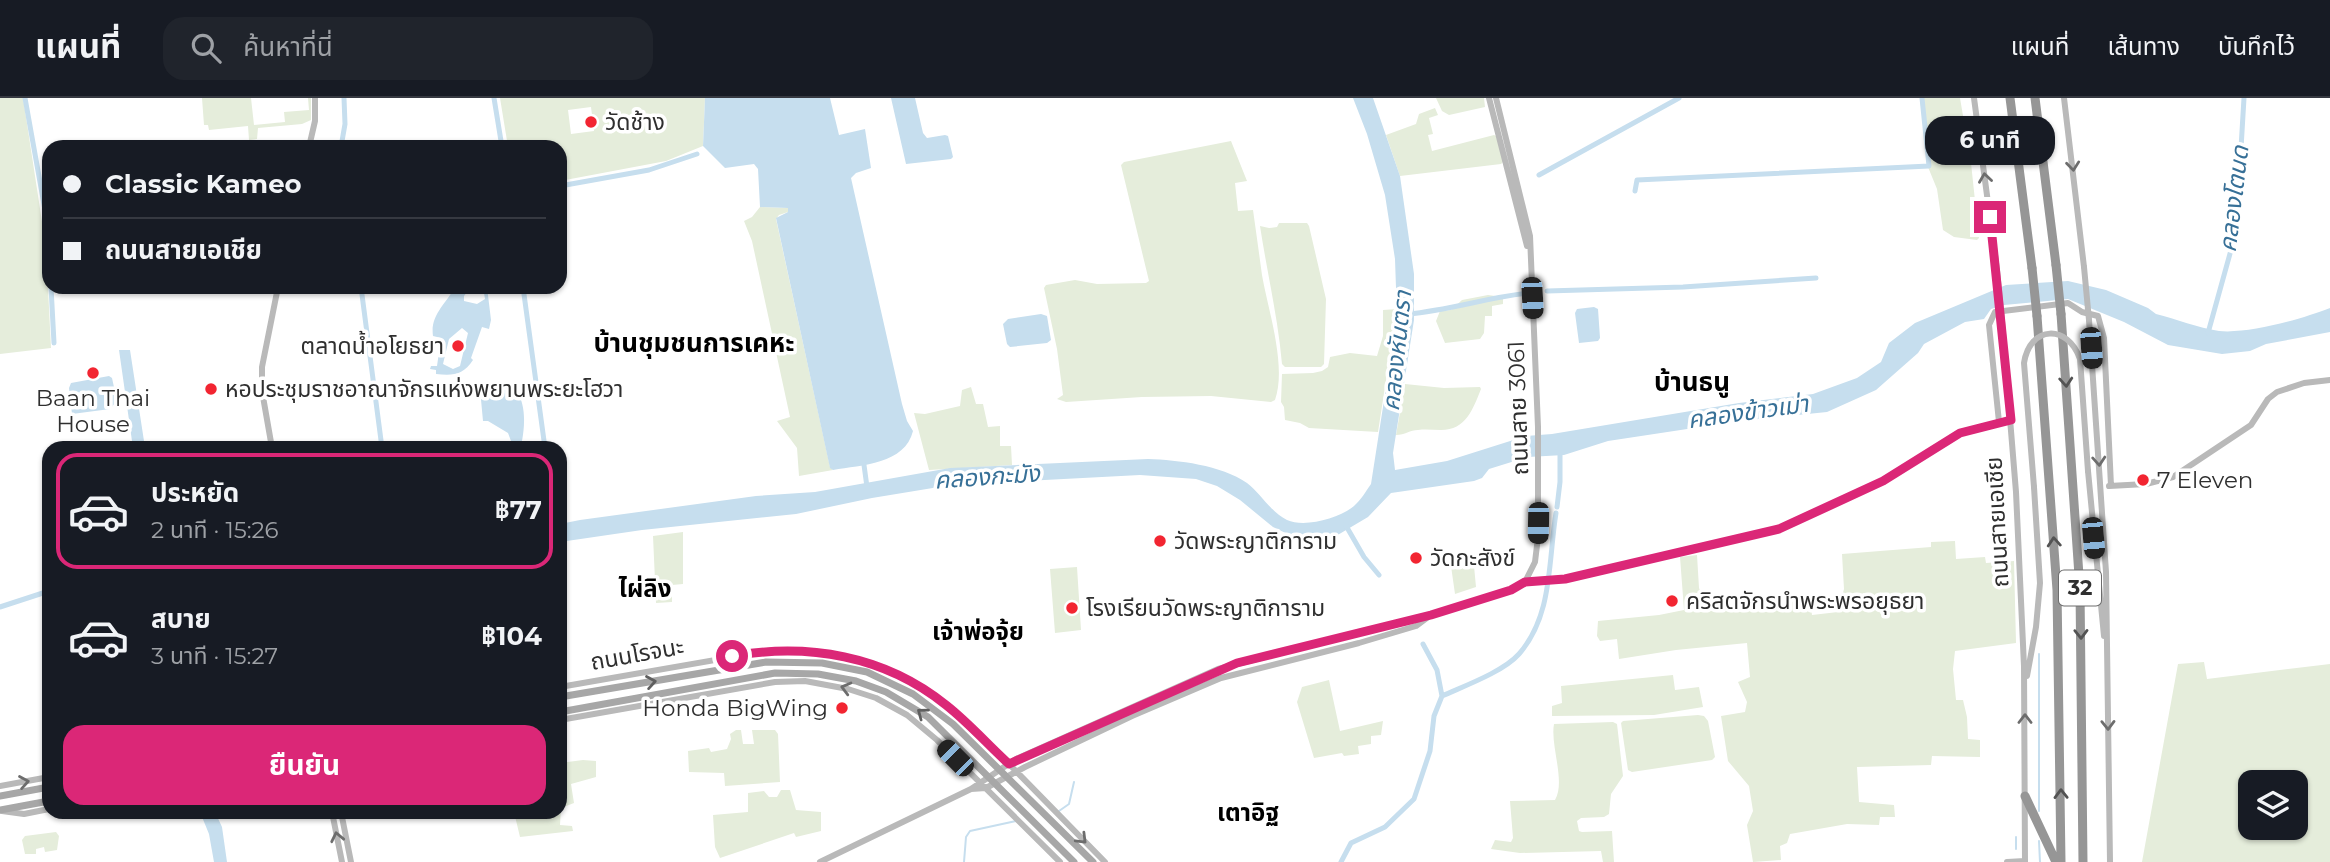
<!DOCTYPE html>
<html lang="th">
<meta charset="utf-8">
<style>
:root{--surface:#171b24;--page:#20242c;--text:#f1f3f6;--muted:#9ea1a6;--line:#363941;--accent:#db2777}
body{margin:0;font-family:Montserrat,"Noto Sans Thai",sans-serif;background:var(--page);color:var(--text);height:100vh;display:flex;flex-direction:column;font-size:26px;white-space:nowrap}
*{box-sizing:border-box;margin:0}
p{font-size:23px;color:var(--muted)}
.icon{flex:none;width:38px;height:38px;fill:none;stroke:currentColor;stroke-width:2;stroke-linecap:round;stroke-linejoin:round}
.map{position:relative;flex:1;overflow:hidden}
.details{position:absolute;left:42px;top:343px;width:525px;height:378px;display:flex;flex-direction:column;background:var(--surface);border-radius:21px;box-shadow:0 2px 5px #0004}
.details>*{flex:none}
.banner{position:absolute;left:42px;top:42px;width:525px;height:154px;border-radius:21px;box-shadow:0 2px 5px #0004;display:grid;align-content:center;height:154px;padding:0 21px;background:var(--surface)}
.buttons{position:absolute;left:2238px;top:672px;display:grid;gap:14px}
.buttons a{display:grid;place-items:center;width:70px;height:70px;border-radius:14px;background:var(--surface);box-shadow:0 2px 5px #0004;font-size:35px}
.end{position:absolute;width:32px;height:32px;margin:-16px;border:9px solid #db2777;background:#fff;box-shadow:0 0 0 4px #fff}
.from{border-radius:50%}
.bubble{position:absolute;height:49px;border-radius:21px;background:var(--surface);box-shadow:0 2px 5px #0004;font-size:23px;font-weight:700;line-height:49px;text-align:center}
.car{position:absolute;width:21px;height:42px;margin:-21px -10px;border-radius:9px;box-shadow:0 0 5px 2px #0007;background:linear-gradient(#222 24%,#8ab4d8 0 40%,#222 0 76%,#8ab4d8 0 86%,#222 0)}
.banner b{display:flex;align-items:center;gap:24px;height:66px;font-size:26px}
.banner b+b{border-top:2px solid var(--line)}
.banner i{width:18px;height:18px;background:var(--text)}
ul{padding:12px 0 0;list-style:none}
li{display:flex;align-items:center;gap:21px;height:116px;margin:0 14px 10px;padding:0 7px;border:4px solid transparent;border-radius:21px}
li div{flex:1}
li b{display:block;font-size:26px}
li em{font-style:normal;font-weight:700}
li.selected{border-color:var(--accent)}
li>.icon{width:63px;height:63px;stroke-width:1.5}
.primary-button{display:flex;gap:14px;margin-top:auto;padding:14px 21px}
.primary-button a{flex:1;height:80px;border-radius:21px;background:var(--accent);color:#fff;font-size:28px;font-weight:700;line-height:80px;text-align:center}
header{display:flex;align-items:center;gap:42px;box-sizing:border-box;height:98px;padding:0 35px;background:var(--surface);border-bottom:2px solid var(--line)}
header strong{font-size:33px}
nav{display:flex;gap:38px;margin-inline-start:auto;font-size:24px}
.search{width:490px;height:63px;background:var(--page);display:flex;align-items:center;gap:18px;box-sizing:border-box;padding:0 24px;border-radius:21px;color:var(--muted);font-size:26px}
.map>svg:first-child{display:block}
</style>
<header>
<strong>แผนที่</strong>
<div class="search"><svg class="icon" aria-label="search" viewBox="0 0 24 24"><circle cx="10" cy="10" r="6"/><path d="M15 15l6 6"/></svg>ค้นหาที่นี่</div>
<nav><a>แผนที่</a><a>เส้นทาง</a><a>บันทึกไว้</a></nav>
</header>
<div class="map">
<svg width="2330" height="764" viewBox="0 0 2330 764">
<rect width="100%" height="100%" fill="#fff"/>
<path fill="#e5eddb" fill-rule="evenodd" d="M0 0H23L24 6 46 150 51 250 0 256Z
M202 0H251L254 27 285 24 284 14 309 12 308 0H311V22L302 26 258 30 257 41 249 42 248 28 209 32 208 27H204Z
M500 0H705L703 48 666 63 560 83V49H508ZM591 9 594 33 571 36 568 12Z
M1436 0H1484L1485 9 1449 17 1442 13Z
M1920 0H1960L1971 65 1979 140 1977 142 1954 139 1943 132 1937 91 1928 69Z
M1435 10 1438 17 1429 20 1433 36 1428 37 1432 53 1494 37 1496 38 1504 63 1501 66 1400 78 1386 37 1416 26 1419 16Z
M1231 43 1247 83 1235 85 1238 113 1253 112C1256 133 1259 155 1262 177 1268 212 1287 268 1275 302L1271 304 1211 298 1142 299 1066 304 1057 301 1063 297 1057 251 1044 190 1046 187 1075 182 1097 186 1146 185 1149 183 1121 67 1124 64Z
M760 109 789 110 788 114 779 117 776 121 830 369 833 372 799 378 797 350 777 323 790 319 752 143 744 123 752 119Z
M1279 125H1307L1309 128 1326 201 1324 266 1321 269H1285L1282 266C1278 220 1267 174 1260 128L1269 130 1277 129Z
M1488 197 1503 199V206L1492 208V218H1485L1484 235 1480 241 1445 245 1436 223 1440 213 1451 212 1462 202Z
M1397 211 1378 334 1309 330 1300 325 1285 322 1284 309 1281 304 1282 276 1313 275 1322 273 1328 269 1330 259 1350 255 1377 258 1383 238V212Z
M1405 286 1444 290 1480 289 1481 291C1473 311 1466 332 1441 332 1433 332 1426 331 1418 332 1410 332 1405 337 1396 337Z
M971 289 976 306H983L988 329 1000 328V348H1011L1012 367 929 372 914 315 925 316 960 308 962 292Z
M683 434V486L672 487V504L656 505 653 438Z
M1955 443 1956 461 1985 459 1986 465 2014 463 2016 545 1955 553 1953 571 1956 602H1963L1967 619 1968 641 1980 642V659L1932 658 1931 667 1857 669 1859 704 1894 707 1895 719H1880L1879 727 1847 726 1790 736 1787 745 1780 748 1781 762 1753 764 1747 727 1753 713 1749 688 1728 663 1721 618 1745 614 1747 604 1738 584 1750 579 1747 545 1676 552 1619 561 1617 541 1600 543 1597 538 1598 523 1659 517 1684 512 1680 459 1697 457 1699 490 1707 510 1796 501 1798 511 1811 510 1812 517 1838 514 1844 491 1842 456 1931 449V444Z
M1470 466V469L1474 468 1476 489 1455 496 1451 468Z
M1077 469 1081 532 1055 535 1050 471Z
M2204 564 2207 581 2330 566V764H2142L2178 566ZM2296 684V730H2250V684Z
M1673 577 1675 592 1699 589 1703 609 1654 617 1552 618V608L1562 605 1561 588Z
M1329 582 1340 633 1383 623 1381 637 1371 638V646L1358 648 1359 656 1344 658 1342 655 1314 660 1297 604 1302 589Z
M1698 617 1704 618 1708 623 1715 659 1712 662 1632 674 1628 672 1621 625 1623 623Z
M1613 624 1617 626 1623 678 1611 696 1609 716 1604 719 1581 720 1577 723 1579 733 1582 734 1612 733 1614 764H1603L1601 753 1520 755 1491 751 1495 742 1511 744 1513 740 1510 703 1555 702C1566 684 1550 647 1554 626Z
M736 632H741L743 646H754L752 632H775L778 636 780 684 725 688 724 675 689 674 688 653 709 650 711 654 727 651 731 641 730 636Z
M583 662 596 663V679L571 686 574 705 561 710 560 727 572 728 573 733 520 739 514 714H560V665Z
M781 692H790L796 712 821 714V733L796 739 794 735 720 760 715 749 713 717 748 714V695L764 693 769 699H777Z
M56 734 59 738 57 752 45 754 44 749 36 751V756H25L22 742 25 738Z"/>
<path fill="#c6deee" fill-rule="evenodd" d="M705 0H830L839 37 865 31 871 70 856 75 851 80 902 306 907 323 913 333C905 366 862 367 833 372L830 370 776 120 788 114V110L760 109 758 71 754 66 725 70 703 48Z
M891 0H915L923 35 927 40 945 37 948 38 953 59 951 61 906 66Z
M1353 0H1373L1400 78 1414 176V222L1393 355 1395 372 1447 363 1526 338 1552 336 1739 305 1813 296 1857 280 1881 264 1889 245 1915 225 2006 187 2068 183 2106 192 2148 210 2156 216C2176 221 2198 230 2219 233 2249 236 2302 221 2330 210V234L2266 246 2250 253 2222 256 2168 247 2124 224 2068 201 2004 207 1991 211 1984 221 1965 224 1924 246 1918 255 1876 292 1827 314 1740 323 1608 343 1564 357 1528 359 1489 371 1482 380 1474 383 1391 395 1368 419 1336 438 1296 440 1273 429 1240 402 1217 388 1196 381 1140 377 951 387 872 400 796 416 642 432 560 444V426L580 422 756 398 815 394 950 370 1148 361C1178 362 1221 367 1247 385 1261 396 1271 414 1287 422 1305 430 1340 420 1354 408 1361 402 1366 393 1371 386L1397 219 1395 161 1385 97 1367 36Z
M455 189H471L464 198V203L477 206 485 201 483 189H487L491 222 489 231 482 229 471 260 473 262C463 277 453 278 436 276V272L430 271 431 268H437L441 240 433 238C430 217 446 206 455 189ZM462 230 468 235 460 268 453 271 443 266 449 241Z
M1594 209 1598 211 1600 240 1598 243 1579 245 1575 215 1577 211Z
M1041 216 1047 218 1051 242 1047 245 1010 249 1007 246 1003 226 1008 221Z
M130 252 144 343 138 345 132 343 119 252Z
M109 278 112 280 117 303 110 311 72 316 69 290 71 285Z
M485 290 491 295 497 292 516 291C526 307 525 326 522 343H511L508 335 488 323H483L480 291Z
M200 714H215L222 729 227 764H214L209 736Z"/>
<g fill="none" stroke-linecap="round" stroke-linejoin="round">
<path stroke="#c6deee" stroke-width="2" d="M2039 556V713
M1059 713 1069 706 1074 684
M2016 739V751
M2039 743 2040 764
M964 764 966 739 970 733 1016 723"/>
<path stroke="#c6deee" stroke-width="5" d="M25 0 45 112
M494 0 502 49
M341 49 345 26 344 0
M1539 77 1679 0
M560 88 649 72 697 56
M1635 93 1637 82 1929 68 1922 0
M45 116 49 144
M51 189 54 245
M361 189 382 350
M523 189 545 350
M1547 193 1683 189 1816 180
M1408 216C1453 212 1494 197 1539 194
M2208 235 2236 134 2244 0
M864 367 867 389
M1557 409 1560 384V350
M1345 426 1364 459 1379 477
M0 509 49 493
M1423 546 1437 572 1442 598
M1341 764 1351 745 1385 729 1414 701 1430 653 1434 618 1442 598C1464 588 1503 574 1519 556 1553 517 1548 464 1556 415"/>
<path stroke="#b9b9b9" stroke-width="6" d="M1489 0 1527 148
M1974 0 1997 172
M2064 0 2084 169
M309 49 315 23V0
M2089 222 2106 474 2110 764
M2002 223 2016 394 2024 568 2025 764
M1999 324 1989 227 1995 214 2068 205 2082 214 2098 218 2104 240 2111 388
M272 350 262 293V269L278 189
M2088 373 2104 538
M2109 388 2146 386 2173 379 2251 327 2268 301 2277 294 2304 285 2330 282
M1525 484 1561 482 1779 431 1883 383 1960 335 2011 322
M2027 578 2036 529 2040 485 2034 389
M560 589 773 552 823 555 867 564 911 583 949 609 1009 666 1105 764
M560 622 775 584 805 583 848 591 876 600 907 617 937 642 1060 764
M0 688 49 679
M971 691 986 690 1025 669 1132 618 1221 580 1359 545 1416 528 1428 519
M2 713 24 716 49 711
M332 714 342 764
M341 714 351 764
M820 764 971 691 1016 661 1218 571 1441 514 1511 492 1525 484 1535 464 1538 439V329L1530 138 1496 0
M2007 764 2025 763"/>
<path stroke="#a7a7a7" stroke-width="7" d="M560 599 766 564 822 565 867 574 913 596 953 626 1093 764
M560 614 775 575 818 576 856 583 886 594 928 619 1074 764
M0 698 49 689
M0 712 49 703"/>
<path stroke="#969696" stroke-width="9" d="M2010 0 2032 170
M2035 0 2056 167
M2061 216 2080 492 2083 764
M2037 218 2057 492 2061 764
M2025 698 2056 764"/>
<path stroke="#b9b9b9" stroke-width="6" d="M2084 169 2089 222
M1997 172 2002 223
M2034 389 2024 265C2030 227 2068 226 2080 261L2088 373"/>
<path stroke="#969696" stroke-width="9" d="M2056 167 2061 216
M2032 170 2037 218"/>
</g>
<defs><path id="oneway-chevron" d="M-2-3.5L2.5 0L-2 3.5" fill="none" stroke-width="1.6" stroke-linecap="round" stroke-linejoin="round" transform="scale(1.75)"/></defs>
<g stroke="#6d6d6d">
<use href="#oneway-chevron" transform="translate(2073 68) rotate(84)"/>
<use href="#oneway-chevron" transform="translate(1985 80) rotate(-98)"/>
<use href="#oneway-chevron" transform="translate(2099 363) rotate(86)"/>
<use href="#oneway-chevron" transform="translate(846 590) rotate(-165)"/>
<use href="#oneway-chevron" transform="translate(2025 621) rotate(-90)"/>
<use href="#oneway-chevron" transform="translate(2108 627) rotate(89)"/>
<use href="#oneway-chevron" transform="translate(24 684) rotate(-10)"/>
<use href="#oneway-chevron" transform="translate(337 739) rotate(-102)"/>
<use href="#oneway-chevron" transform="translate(1082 741) rotate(45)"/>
</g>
<g stroke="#535353">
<use href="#oneway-chevron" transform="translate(2066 284) rotate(86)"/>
<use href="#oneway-chevron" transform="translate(2054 444) rotate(-94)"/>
<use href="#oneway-chevron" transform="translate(2081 536) rotate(89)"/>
<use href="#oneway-chevron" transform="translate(2061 696) rotate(-91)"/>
</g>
<g stroke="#5f5f5f">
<use href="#oneway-chevron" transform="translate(651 584) rotate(-10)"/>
<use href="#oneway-chevron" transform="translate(922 615) rotate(-143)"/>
</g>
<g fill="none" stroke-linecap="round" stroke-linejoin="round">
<path stroke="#db2777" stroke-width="9" d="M732 558C808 545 884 557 946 607 969 625 988 647 1009 666L1237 565 1431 517 1511 492 1525 484 1565 481 1779 431 1883 383 1960 335 2011 322 1990 119"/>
</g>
<g fill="#f22531" stroke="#fff" stroke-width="2.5">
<circle cx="591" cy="24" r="7"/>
<circle cx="458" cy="248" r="7"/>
<circle cx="93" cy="275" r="7"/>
<circle cx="211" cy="291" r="7"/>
<circle cx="2143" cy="382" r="7"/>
<circle cx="1160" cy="443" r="7"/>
<circle cx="1416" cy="460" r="7"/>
<circle cx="1672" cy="503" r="7"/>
<circle cx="1072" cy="510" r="7"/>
<circle cx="842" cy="610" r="7"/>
</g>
<g text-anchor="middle" stroke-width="7" stroke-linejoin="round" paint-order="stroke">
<rect fill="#fff" stroke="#6d6d6d" stroke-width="2" x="2059" y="472.5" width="42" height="35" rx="5"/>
<g font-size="21" font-weight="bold" fill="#2f2f2f">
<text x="2080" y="497">32</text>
</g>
<g font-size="23" fill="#2f2f2f" stroke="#fff" text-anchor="start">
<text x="605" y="32">วัดช้าง</text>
<text x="444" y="256" text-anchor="end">ตลาดน้ำอโยธยา</text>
<text x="225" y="299">หอประชุมราชอาณาจักรแห่งพยานพระยะโฮวา</text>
<text x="93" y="308" text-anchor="middle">Baan Thai<tspan x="93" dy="26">House</tspan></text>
<text x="2157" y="390">7 Eleven</text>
<text x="1174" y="451">วัดพระญาติการาม</text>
<text x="1430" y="468">วัดกะสังข์</text>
<text x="1686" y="511">คริสตจักรนำพระพรอยุธยา</text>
<text x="1086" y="518">โรงเรียนวัดพระญาติการาม</text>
<text x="828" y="618" text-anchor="end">Honda BigWing</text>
</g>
<g font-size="23" fill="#2f2f2f" stroke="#fff">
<text transform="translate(1518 310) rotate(-92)" y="8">ถนนสาย 3061</text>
<text transform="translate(1997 424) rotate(-93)" y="8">ถนนสายเอเชีย</text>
<text transform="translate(637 556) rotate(-10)" y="8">ถนนโรจนะ</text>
</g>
<g font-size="24" font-style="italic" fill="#377097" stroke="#fff">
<text transform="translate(2234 101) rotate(-83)" y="8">คลองโตนด</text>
<text transform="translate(1397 253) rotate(-84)" y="8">คลองหันตรา</text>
<text transform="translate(1748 314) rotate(-8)" y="8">คลองข้าวเม่า</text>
<text transform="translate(987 379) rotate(-4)" y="8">คลองกะมัง</text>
</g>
<g font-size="24" font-weight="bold" fill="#000" stroke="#fff">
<text x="645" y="499">ไผ่ลิง</text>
<text x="978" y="542">เจ้าพ่อจุ้ย</text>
<text x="1248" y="723">เตาอิฐ</text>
</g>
<g font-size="26" font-weight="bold" fill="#000" stroke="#fff">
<text x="694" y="254">บ้านชุมชนการเคหะ</text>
<text x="1692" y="293">บ้านธนู</text>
</g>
</g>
</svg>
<div class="buttons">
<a><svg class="icon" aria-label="layers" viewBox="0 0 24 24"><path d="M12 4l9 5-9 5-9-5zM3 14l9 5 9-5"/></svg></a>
</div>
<i class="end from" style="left:732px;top:558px"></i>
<i class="end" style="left:1990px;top:119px"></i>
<div class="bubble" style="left:1925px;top:18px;width:130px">6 นาที</div>
<i class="car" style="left:1532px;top:200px;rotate:177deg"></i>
<i class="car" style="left:2091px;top:250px;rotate:176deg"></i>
<i class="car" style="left:1538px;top:425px;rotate:181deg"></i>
<i class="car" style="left:2093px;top:440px;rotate:175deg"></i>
<i class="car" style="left:955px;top:660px;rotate:315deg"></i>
<div class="banner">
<b><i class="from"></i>Classic Kameo</b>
<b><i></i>ถนนสายเอเชีย</b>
</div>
<section class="details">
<ul>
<li class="selected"><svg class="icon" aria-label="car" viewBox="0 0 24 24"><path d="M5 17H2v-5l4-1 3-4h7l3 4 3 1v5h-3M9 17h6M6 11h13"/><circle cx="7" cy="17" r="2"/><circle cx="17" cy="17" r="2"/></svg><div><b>ประหยัด</b><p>2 นาที · 15:26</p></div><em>฿77</em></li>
<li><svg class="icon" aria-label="car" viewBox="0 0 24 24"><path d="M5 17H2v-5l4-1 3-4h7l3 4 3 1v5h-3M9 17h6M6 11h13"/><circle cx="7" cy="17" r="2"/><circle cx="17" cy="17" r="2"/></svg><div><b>สบาย</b><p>3 นาที · 15:27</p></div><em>฿104</em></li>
</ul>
<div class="primary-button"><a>ยืนยัน</a></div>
</section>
</div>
